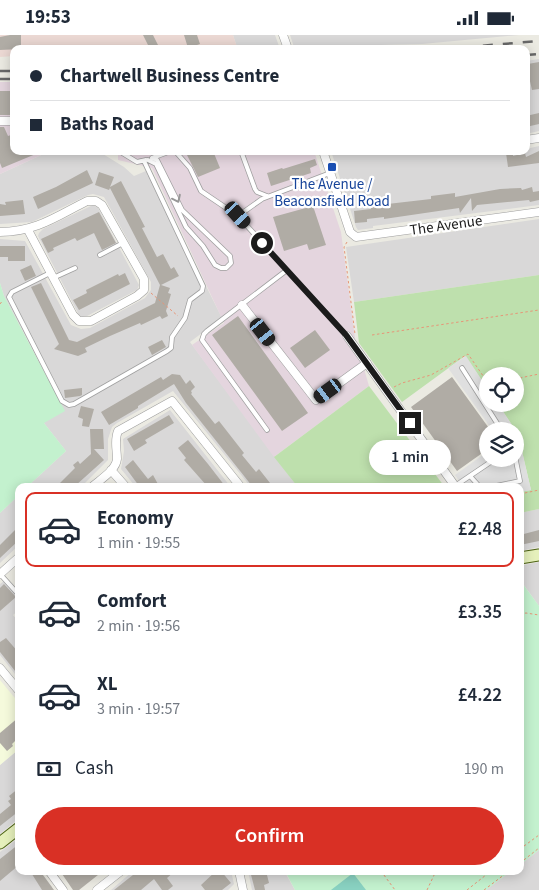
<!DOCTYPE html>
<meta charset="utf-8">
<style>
:root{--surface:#fff;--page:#f2f2f3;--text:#1f2937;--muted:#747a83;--line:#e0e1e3;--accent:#d93025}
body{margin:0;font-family:"Source Sans 3",sans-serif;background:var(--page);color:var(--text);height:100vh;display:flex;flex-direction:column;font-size:19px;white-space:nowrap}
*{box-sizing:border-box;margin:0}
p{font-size:16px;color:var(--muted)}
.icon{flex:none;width:28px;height:28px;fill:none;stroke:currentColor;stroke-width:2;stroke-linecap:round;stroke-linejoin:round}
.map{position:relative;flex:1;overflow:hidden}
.side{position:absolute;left:15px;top:448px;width:509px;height:392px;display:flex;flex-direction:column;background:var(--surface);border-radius:10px;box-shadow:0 2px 12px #0003}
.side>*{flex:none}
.top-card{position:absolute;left:10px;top:10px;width:520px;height:110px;border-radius:10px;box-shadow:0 2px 12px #0003;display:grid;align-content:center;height:110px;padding:0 20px;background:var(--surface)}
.controls{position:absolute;left:479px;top:332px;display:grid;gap:10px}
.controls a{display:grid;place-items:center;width:45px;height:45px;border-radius:50%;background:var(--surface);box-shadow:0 2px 12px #0003;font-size:25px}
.end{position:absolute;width:22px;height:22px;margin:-11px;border:6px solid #1b1b1b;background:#fff;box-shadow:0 0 0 2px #fff}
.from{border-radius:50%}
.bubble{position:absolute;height:35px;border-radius:18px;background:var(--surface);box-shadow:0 2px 12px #0003;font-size:16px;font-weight:600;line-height:35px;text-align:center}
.car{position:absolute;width:15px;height:30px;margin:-15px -8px;border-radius:6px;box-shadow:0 0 4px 1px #0007;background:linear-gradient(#222 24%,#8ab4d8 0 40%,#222 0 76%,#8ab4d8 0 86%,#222 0)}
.top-card b{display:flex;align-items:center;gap:18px;height:48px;font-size:19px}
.top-card b+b{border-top:1px solid var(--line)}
.top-card i{width:12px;height:12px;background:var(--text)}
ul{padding:9px 0 0;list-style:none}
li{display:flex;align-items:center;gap:15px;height:75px;margin:0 10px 8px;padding:0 10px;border:2px solid transparent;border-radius:10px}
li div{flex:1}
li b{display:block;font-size:19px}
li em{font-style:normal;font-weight:600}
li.active{border-color:var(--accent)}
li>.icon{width:45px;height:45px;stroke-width:1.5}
.pay{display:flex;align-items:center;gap:12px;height:55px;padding:0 20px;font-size:19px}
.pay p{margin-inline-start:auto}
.primary-button{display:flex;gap:10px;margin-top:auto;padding:10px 20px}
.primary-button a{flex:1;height:58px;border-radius:30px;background:var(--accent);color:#fff;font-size:20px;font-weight:600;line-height:58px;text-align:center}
.status{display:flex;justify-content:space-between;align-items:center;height:35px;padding:0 25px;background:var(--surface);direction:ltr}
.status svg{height:14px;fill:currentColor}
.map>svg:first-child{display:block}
</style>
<div class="status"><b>19:53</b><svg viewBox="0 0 49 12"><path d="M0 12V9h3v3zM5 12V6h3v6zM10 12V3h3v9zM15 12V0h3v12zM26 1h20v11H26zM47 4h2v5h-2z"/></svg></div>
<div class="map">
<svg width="539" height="855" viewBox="0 0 539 855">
<rect width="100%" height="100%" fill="#ebeae2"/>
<path fill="#d9d8d8" d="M233 0H275L280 14 237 12Z
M290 0H519L422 9 294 12Z
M539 24V96L526 99V26Z
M539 111V170L373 191V193L358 195 356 192 331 116H526V114Z
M50 116H98L124 132 134 141 146 136 148 141 149 140 202 249 204 247 222 283 190 307 297 451H250L173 356 117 388 112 392 108 404V425L82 451H28L66 416 44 388 47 341 4 261 0 248V204L25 206 71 290 81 294 90 293 145 263 151 255V247L104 162 93 159 88 160 32 187 0 189V139Z
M93 170 98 173 139 250 137 255 87 281 82 282 79 280 38 201 39 198 43 194Z
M539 184V240L354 267 346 212Z
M170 375 230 451H135L121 434 124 416 123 404Z
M19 460V510L0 528V478Z
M539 474V512L520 516V478Z
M539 527V571L521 546 524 542 520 538V531Z
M4 546 19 562V575L13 580 19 587V644L0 620V549Z
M19 714V783L0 799V730Z
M16 805 19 808V836H40L52 852 48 855H0V817Z
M539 815V855H486L511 836H520V830Z
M133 836H231L234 849 228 855H111Z
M248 836H288L286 839 295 855H252Z"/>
<path fill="#ebd8d3" d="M0 0H8L10 3 15 0H233L237 12 197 14H14V21L0 22Z"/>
<path fill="#e4d5de" d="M0 47H14V116H50L0 139Z
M118 116H314L341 197 355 303 369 351 274 422 192 310 224 288 152 133 118 125Z"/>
<path fill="#f5fadc" d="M0 645 19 668V714L0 730Z"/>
<path fill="#bee0ad" d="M539 240V474L520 478V457L531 455 518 399 498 369H515V341H488L487 353 465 321 402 367 359 308 354 267Z
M369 351 444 451H297L274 422Z"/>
<path fill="#c3f1ce" d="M0 248 4 261 65 376 44 388 66 416 28 451H19V460L0 478Z
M520 545 539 571V815L520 830Z
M288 836H511L486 855H295L286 838Z"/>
<path fill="#89d1c1" d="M353 838 366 855H331Z"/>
<path fill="#dfdfdf" d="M466 321 487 353 488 369H498L518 399 531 455 520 457V451H463L455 440 487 417 488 424H515V396H493L448 333Z"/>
<path fill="#b0aca5" d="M10 0H21V14L0 15V2Z
M143 0H153L160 14H150Z
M184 0H197L200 9 188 13Z
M539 27V54L532 55 527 33H529L528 29Z
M0 56H11V80H0Z
M539 78V89L526 92V81Z
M0 92H4L8 101 14 99V116H43L2 133 0 128Z
M185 116H213L220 133 198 142Z
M539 116V128L508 132 506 118 513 117V121L525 118 526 122Z
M315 124 317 130 310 133 311 138 271 151 267 138 282 133 283 134Z
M87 135 93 148 38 174 33 162 56 152Z
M99 137 114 142 110 152 121 146 145 192 142 193 157 222 163 219 171 234 174 232 179 241 161 250 170 253 168 258 171 259 166 276 168 281 162 284 160 281 141 290 140 288 110 301 85 313 87 317 78 321 54 314 59 309 31 252 41 248 69 305 77 307 155 268 160 250 110 153 109 155 95 150Z
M532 152 533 157 539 156V165L530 167 529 165 477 170 472 176 471 163 460 178 459 173 384 184V182L367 184V187L355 188 354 176 371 174 370 171 431 164V161L455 158V162L500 154 521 153 522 155Z
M23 165 25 179 0 181V169L6 170 5 167Z
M313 171 326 210 309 215 307 209 284 216 273 182Z
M99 177 116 208 102 215 94 198 77 206 75 203 53 213 54 215 48 218 41 204Z
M0 211H25V226H8V222H0Z
M31 230 36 241 25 246 20 235Z
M125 238 130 249 79 275 73 265 87 258 86 255 118 239 119 241Z
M238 281 308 378 282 396 212 300Z
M315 295 330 315 305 333 290 313Z
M162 305 166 312 152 320 148 312Z
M172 339 180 340 186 349 190 345 195 352 191 356 192 358 191 359 215 389 219 386 244 418 242 420 256 437 259 434 270 448 266 451H252L186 368 174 349 138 371V373L109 390 101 377 161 342 163 345Z
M452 342 491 396H488V414L457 436 411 372Z
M82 353V360L80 361 65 363 64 355Z
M81 371 94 374 89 392 82 391 83 384 78 382Z
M169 380 174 388 145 405 147 408 134 416 127 404Z
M90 394H103L104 414H94L104 425 75 451H57L75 433 73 430 78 426 80 429 91 419Z
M188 405 208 429 225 451H207L184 425 186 423 178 413Z
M133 425 148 444 153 440 159 451H139L125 432Z
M19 491V505L0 523V510Z
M539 495V506L520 510V500Z
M4 549 16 562 0 576V553Z
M6 603 19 618V641L0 617V607Z
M19 682V702L12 709 13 711 7 716 0 708V698Z
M19 753V776L0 791V779L11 770 8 766 11 764 9 761Z
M19 809V830L0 846V824Z
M30 836H40L54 855H42Z
M60 836H103L79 855H73Z
M138 836H175L167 843 173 851 168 855H162L154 844 141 855H114Z
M216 836H221L231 848 222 855H205L201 850Z
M250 836H266L269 848 264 850 265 855H255Z"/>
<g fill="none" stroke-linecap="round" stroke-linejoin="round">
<g stroke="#9f9f9f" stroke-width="5.5">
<path id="lane" d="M119 116 137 127 146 125
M175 116 190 133 201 156 238 181
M241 116 255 154 257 157 267 161
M152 123 171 116
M148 125 156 129 186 192 203 211 215 230 221 233H226L231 228 230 221 182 175 157 125 153 123
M330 138 262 164 238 181 347 301
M100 220 123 208
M50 238 12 257 9 262 62 366 69 370 74 369 167 316 171 313 172 302 185 283 190 265 202 256 203 251 144 126
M53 243 75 233
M462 333 502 396
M267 395 202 305 204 299 207 296 287 235
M470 441 479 451
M455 451 495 424
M496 451 520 446 515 421
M0 539 19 560"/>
</g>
<g stroke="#9f9f9f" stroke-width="9">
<path id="street" d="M283 0 288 14
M0 86H14
M526 105 539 103
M323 116 350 197 356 202 539 177
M0 197C36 197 57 181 87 166H96L102 170 144 244V255L137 261 91 286H79L73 280 28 195
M242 270 316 365 367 328
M347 301 455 451
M111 435 125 451
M93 451C101 444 116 435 117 424 117 414 114 405 118 396L172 366 240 451
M0 539 19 522
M0 633 19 656
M49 836 63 855
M239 836 243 855
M97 855 121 836"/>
</g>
<g stroke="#4c6312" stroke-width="13">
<path id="secondary" d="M520 523 539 520
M0 808 19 793"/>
</g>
<path stroke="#e79577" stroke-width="1" stroke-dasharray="2.5 2.5" stroke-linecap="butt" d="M347 207 344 212 355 299
M151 258 178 281
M0 269 3 265
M372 300 539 275
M515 344 539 339
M394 352 402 348 431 340 468 319 488 348
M520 459 539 455
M520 579 526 578 539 580
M520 814 539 800
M520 828 539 813
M381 836 395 855
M427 855 436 836
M467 855 491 836
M484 855 509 836"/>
<use href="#lane" stroke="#fff" stroke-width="4"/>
<use href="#street" stroke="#fff" stroke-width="8"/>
<use href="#secondary" stroke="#e5f0bb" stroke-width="11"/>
<path stroke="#696969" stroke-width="2.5" stroke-dasharray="10 10" stroke-linecap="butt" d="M443 14 539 6
M526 20 539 19
M0 36H14
M0 44H14"/>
</g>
<defs><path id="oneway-chevron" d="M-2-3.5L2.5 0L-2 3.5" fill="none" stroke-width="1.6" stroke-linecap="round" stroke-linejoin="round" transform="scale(1.25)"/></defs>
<use stroke="#989898" href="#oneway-chevron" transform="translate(177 164) rotate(64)"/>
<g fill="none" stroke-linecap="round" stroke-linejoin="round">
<path stroke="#1b1b1b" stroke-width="6" d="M262 208 346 300 410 388"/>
</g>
<rect fill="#1a4fb4" stroke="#fff" stroke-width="2" x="327" y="127" width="10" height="10" rx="2.5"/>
<g text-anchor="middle" stroke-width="4.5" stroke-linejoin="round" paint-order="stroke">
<g font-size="15" fill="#164399" stroke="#fff">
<text x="332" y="154">The Avenue /<tspan x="332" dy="17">Beaconsfield Road</tspan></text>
</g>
<g font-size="15" fill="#1b1b1b" stroke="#fff">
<text transform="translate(446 190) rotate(-8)" y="5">The Avenue</text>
</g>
</g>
</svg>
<div class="controls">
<a><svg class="icon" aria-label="locate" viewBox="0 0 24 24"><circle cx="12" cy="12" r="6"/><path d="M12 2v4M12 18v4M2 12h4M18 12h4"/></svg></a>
<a><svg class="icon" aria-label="layers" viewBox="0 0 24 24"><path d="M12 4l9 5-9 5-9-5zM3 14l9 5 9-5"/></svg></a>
</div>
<i class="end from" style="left:262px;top:208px"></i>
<i class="end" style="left:410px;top:388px"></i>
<div class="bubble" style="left:369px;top:405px;width:82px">1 min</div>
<i class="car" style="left:238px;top:180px;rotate:138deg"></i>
<i class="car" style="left:263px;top:297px;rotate:142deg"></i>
<i class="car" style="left:328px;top:356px;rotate:234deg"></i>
<div class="top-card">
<b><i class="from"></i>Chartwell Business Centre</b>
<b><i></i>Baths Road</b>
</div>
<section class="side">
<ul>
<li class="active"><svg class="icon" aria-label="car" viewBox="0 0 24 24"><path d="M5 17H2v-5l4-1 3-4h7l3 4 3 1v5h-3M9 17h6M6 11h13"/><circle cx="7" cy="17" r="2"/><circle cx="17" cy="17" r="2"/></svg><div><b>Economy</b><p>1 min · 19:55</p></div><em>£2.48</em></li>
<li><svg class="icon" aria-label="car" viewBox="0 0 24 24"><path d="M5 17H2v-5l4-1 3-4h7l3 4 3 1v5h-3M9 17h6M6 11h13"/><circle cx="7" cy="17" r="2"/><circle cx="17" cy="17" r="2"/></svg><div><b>Comfort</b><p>2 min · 19:56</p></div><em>£3.35</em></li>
<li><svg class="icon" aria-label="car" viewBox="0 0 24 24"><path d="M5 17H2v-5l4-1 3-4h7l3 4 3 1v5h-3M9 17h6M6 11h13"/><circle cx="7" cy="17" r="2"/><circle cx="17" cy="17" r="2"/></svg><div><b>XL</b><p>3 min · 19:57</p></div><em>£4.22</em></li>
</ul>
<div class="pay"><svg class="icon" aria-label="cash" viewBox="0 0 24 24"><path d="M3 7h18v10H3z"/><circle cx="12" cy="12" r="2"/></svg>Cash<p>190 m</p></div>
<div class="primary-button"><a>Confirm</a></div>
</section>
</div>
